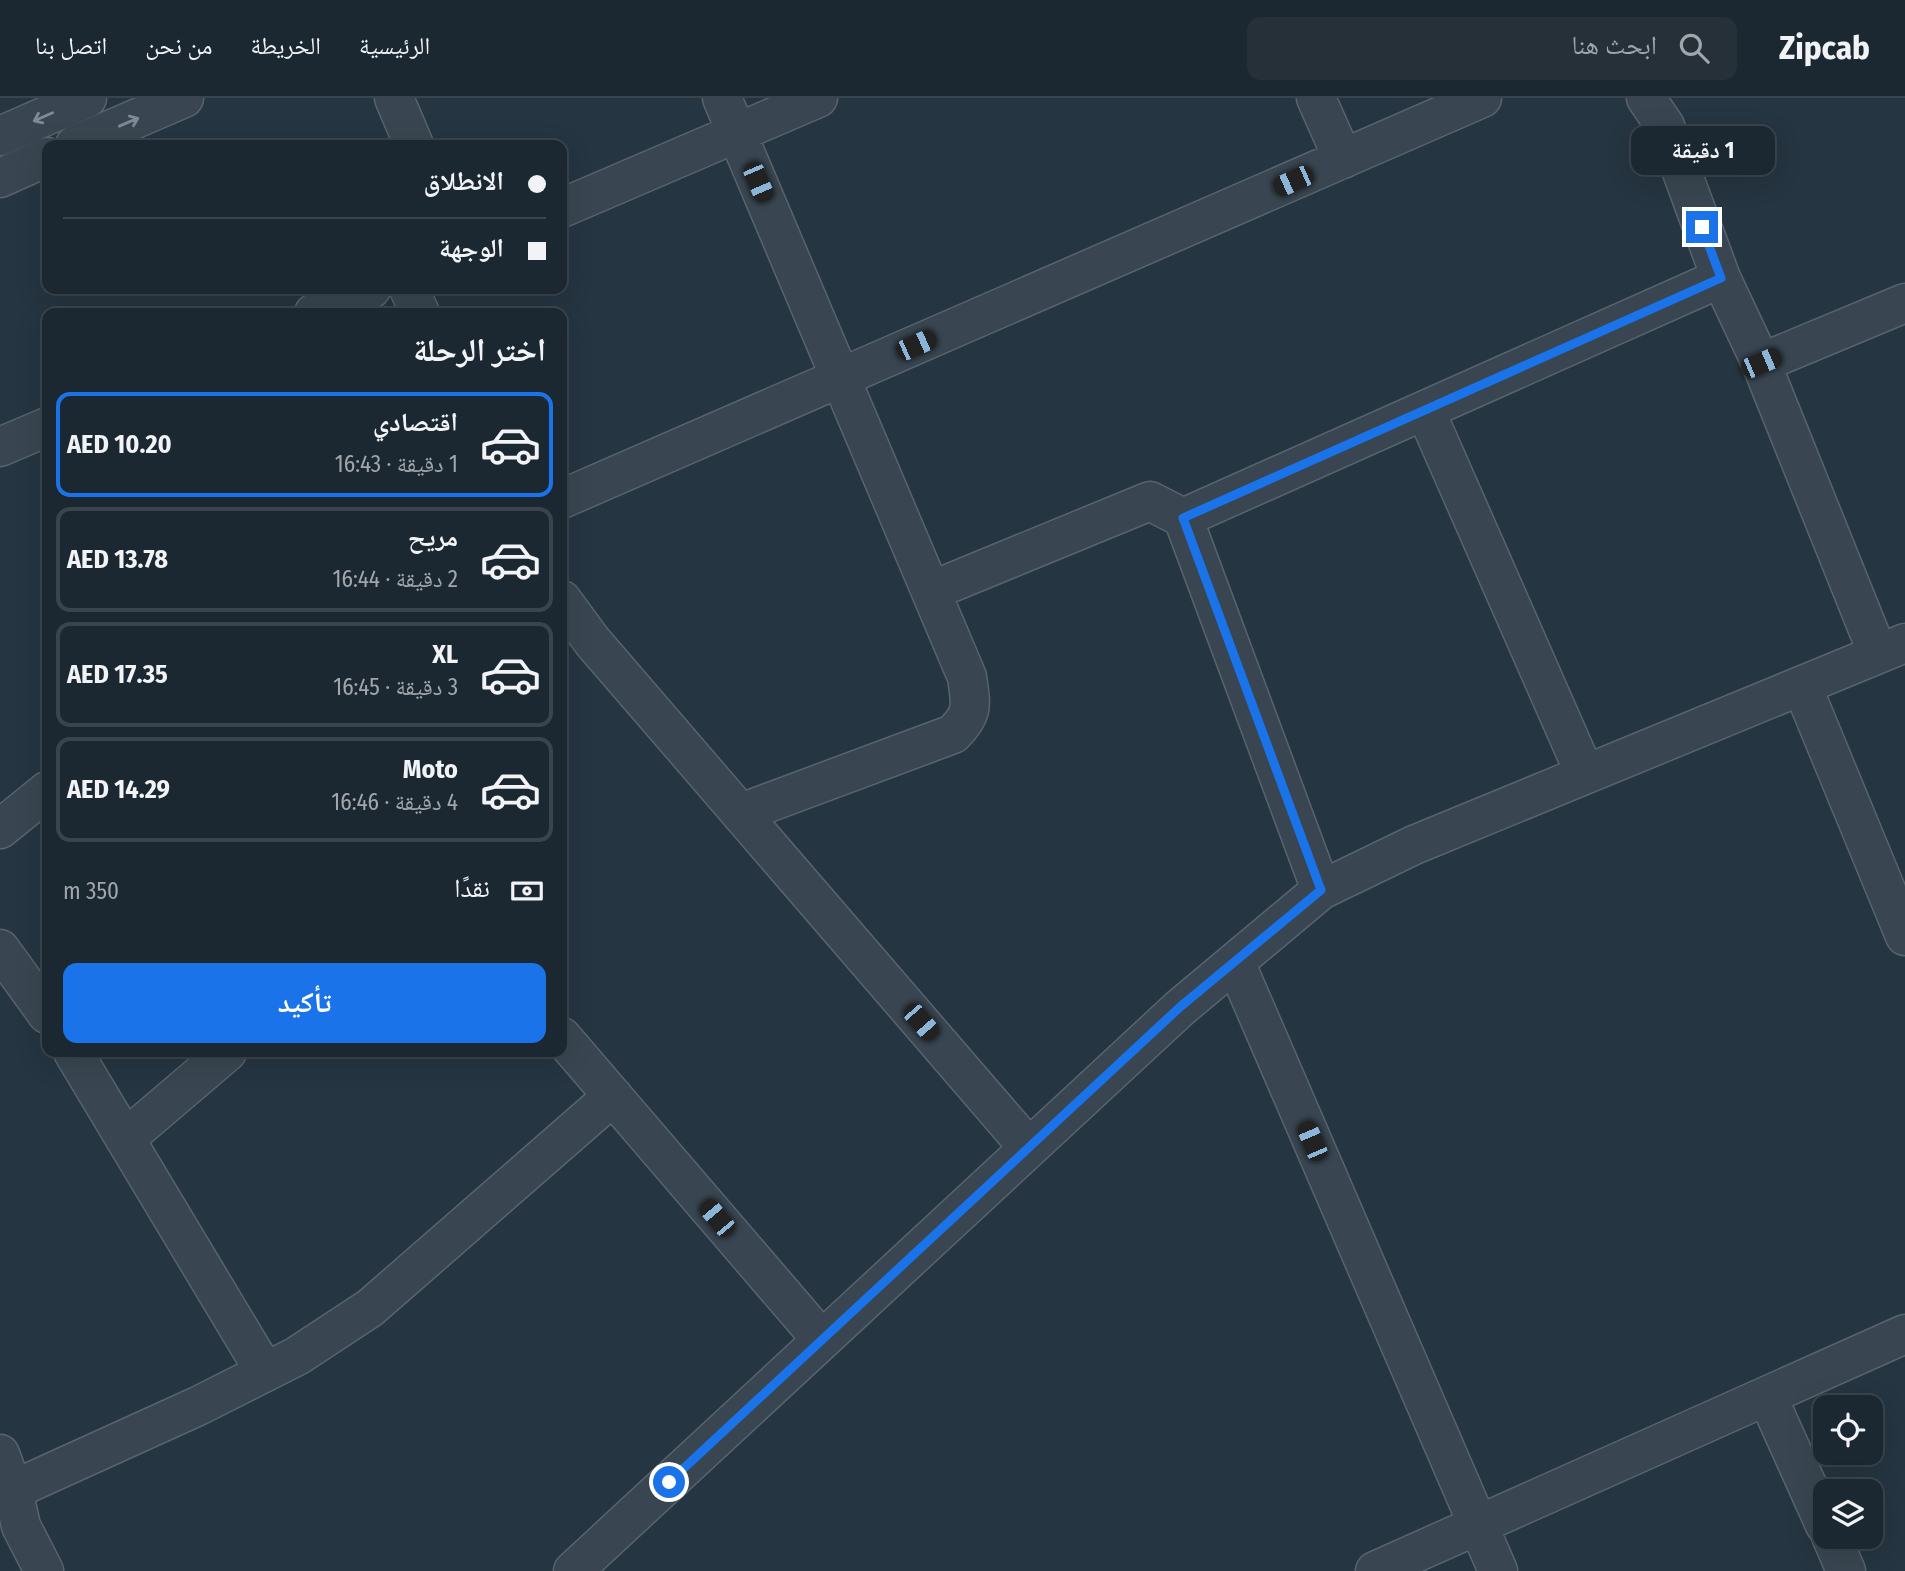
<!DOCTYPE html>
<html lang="ar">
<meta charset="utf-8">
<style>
:root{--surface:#1c2831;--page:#253039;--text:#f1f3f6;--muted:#a0a6ab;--line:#3a444d;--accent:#1a73e8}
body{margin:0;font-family:"Fira Sans Condensed","Noto Naskh Arabic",sans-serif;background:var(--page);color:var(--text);direction:rtl;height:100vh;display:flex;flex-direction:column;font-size:26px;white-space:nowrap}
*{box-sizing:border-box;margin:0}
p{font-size:23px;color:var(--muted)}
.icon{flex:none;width:38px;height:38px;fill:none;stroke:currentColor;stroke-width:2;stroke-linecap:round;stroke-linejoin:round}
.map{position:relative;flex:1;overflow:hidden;direction:ltr}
.drawer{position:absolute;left:42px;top:210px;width:525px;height:749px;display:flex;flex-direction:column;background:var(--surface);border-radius:14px;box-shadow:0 7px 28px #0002,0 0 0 2px var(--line);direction:rtl}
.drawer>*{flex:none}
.guide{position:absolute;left:42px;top:42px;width:525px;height:154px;border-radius:14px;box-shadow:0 7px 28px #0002,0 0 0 2px var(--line);direction:rtl;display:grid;align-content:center;height:154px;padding:0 21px;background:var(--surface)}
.fabs{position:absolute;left:1813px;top:1297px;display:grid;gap:14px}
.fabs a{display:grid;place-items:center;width:70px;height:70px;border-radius:14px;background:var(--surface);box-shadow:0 7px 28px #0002,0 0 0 2px var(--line);font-size:35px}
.end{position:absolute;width:32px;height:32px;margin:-16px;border:9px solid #1a73e8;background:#fff;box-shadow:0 0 0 4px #fff}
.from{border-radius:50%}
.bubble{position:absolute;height:49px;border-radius:14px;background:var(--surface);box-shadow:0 7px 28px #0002,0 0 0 2px var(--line);font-size:23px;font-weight:700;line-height:49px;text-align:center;direction:rtl}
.car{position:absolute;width:21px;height:42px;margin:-21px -10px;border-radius:9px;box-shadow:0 0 5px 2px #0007;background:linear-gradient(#222 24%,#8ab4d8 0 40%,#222 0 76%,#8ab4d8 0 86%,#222 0)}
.guide b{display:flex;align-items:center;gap:24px;height:66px;font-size:26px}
.guide b+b{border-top:2px solid var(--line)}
.guide i{width:18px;height:18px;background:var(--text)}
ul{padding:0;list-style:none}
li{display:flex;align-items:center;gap:21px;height:105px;margin:0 14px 10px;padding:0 7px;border:4px solid var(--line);border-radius:14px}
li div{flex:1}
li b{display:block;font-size:26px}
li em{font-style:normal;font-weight:700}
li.active{border-color:var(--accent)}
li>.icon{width:63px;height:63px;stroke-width:1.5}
h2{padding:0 21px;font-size:32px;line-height:84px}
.pay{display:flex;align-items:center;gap:18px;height:77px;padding:0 21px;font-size:26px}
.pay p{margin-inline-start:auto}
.button{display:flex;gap:14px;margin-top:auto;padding:14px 21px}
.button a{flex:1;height:80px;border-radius:14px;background:var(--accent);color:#fff;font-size:28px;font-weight:700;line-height:80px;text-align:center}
header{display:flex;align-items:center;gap:42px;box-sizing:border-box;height:98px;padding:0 35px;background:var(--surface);border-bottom:2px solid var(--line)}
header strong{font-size:33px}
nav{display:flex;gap:38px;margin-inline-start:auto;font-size:24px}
.search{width:490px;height:63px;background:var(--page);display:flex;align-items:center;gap:18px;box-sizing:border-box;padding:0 24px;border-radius:14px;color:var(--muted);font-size:26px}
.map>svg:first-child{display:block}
</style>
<header>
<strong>Zipcab</strong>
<div class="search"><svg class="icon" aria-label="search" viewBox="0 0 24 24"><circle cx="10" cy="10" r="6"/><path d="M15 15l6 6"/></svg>ابحث هنا</div>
<nav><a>الرئيسية</a><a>الخريطة</a><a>من نحن</a><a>اتصل بنا</a></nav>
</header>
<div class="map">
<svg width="1905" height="1473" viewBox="0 0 1905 1473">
<rect width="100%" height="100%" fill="#253541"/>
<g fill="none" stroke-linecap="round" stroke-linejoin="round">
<g stroke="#57646e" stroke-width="41">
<path id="minor" d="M394 0 414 47
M722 0 967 579C971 608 974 615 953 636L741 715
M1316 0 1343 61
M1646 0 1665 28 1721 180 1761 265 1878 556
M0 38 87 0
M75 47 184 0
M0 80 47 59
M562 110 818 0
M409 191 420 215
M314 215 371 191
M1761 265 1905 205
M1425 312 1585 676
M0 349 47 329
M562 401 1482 0
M931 493 1150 403 1183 420
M562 502 592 543 1029 1050
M1802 588 1905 838
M0 731 47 693
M1321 792 1183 420 1721 180
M0 851 47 916
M1235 864 1498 1473
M562 939 822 1242
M73 954 265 1274
M125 1041 227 954
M1767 1298 1825 1427
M0 1356 13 1392 21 1428 44 1473
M13 1392 198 1308 297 1258 370 1210 613 998
M1831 1438 1846 1473
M573 1473 1180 910 1321 792 1414 747 1905 545
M1375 1473 1905 1236"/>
</g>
<use href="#minor" stroke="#394651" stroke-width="38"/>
</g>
<defs><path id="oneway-shaft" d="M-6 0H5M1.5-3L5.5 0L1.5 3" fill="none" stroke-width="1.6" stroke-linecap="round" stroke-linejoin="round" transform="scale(1.75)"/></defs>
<g stroke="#7e8a94">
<use href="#oneway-shaft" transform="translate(43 19) rotate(156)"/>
<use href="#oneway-shaft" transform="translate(129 24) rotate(-23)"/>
</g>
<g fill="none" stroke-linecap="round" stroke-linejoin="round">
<path stroke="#1a73e8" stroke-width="9" d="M669 1384 1180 909 1321 792 1183 420 1721 180 1702 129"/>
</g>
</svg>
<div class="fabs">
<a><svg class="icon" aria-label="locate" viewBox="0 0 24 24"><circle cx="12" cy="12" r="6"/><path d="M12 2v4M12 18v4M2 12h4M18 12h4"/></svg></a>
<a><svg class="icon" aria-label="layers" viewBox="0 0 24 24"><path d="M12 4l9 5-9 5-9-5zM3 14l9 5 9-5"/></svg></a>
</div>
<i class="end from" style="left:669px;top:1384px"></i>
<i class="end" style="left:1702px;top:129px"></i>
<div class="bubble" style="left:1631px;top:28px;width:144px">1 دقيقة</div>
<i class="car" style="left:1293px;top:83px;rotate:246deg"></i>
<i class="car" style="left:758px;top:84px;rotate:157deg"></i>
<i class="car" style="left:916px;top:247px;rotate:66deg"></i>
<i class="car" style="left:1761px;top:265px;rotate:67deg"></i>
<i class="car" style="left:921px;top:924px;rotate:139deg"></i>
<i class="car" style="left:1312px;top:1043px;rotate:337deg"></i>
<i class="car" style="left:717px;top:1120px;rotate:320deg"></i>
<div class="guide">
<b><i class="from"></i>الانطلاق</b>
<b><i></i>الوجهة</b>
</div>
<section class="drawer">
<h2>اختر الرحلة</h2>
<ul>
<li class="active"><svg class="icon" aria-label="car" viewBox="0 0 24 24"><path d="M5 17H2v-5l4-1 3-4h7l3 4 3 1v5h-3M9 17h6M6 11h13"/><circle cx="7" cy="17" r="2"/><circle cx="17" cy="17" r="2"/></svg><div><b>اقتصادي</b><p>1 دقيقة · 16:43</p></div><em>AED 10.20</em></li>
<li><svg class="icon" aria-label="car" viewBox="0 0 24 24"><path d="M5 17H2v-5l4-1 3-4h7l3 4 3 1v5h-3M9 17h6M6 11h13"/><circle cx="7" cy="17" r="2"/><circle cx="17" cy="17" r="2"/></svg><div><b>مريح</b><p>2 دقيقة · 16:44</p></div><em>AED 13.78</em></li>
<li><svg class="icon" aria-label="car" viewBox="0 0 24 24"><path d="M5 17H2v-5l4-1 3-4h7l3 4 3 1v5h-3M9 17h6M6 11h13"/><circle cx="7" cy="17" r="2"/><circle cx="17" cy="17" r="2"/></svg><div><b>XL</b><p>3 دقيقة · 16:45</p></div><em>AED 17.35</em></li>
<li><svg class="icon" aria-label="car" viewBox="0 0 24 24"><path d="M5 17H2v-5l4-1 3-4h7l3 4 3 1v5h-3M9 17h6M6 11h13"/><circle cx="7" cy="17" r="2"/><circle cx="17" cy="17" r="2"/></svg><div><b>Moto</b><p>4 دقيقة · 16:46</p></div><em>AED 14.29</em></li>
</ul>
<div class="pay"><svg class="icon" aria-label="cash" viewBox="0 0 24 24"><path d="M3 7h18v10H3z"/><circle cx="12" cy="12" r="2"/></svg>نقدًا<p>350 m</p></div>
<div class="button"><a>تأكيد</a></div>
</section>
</div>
